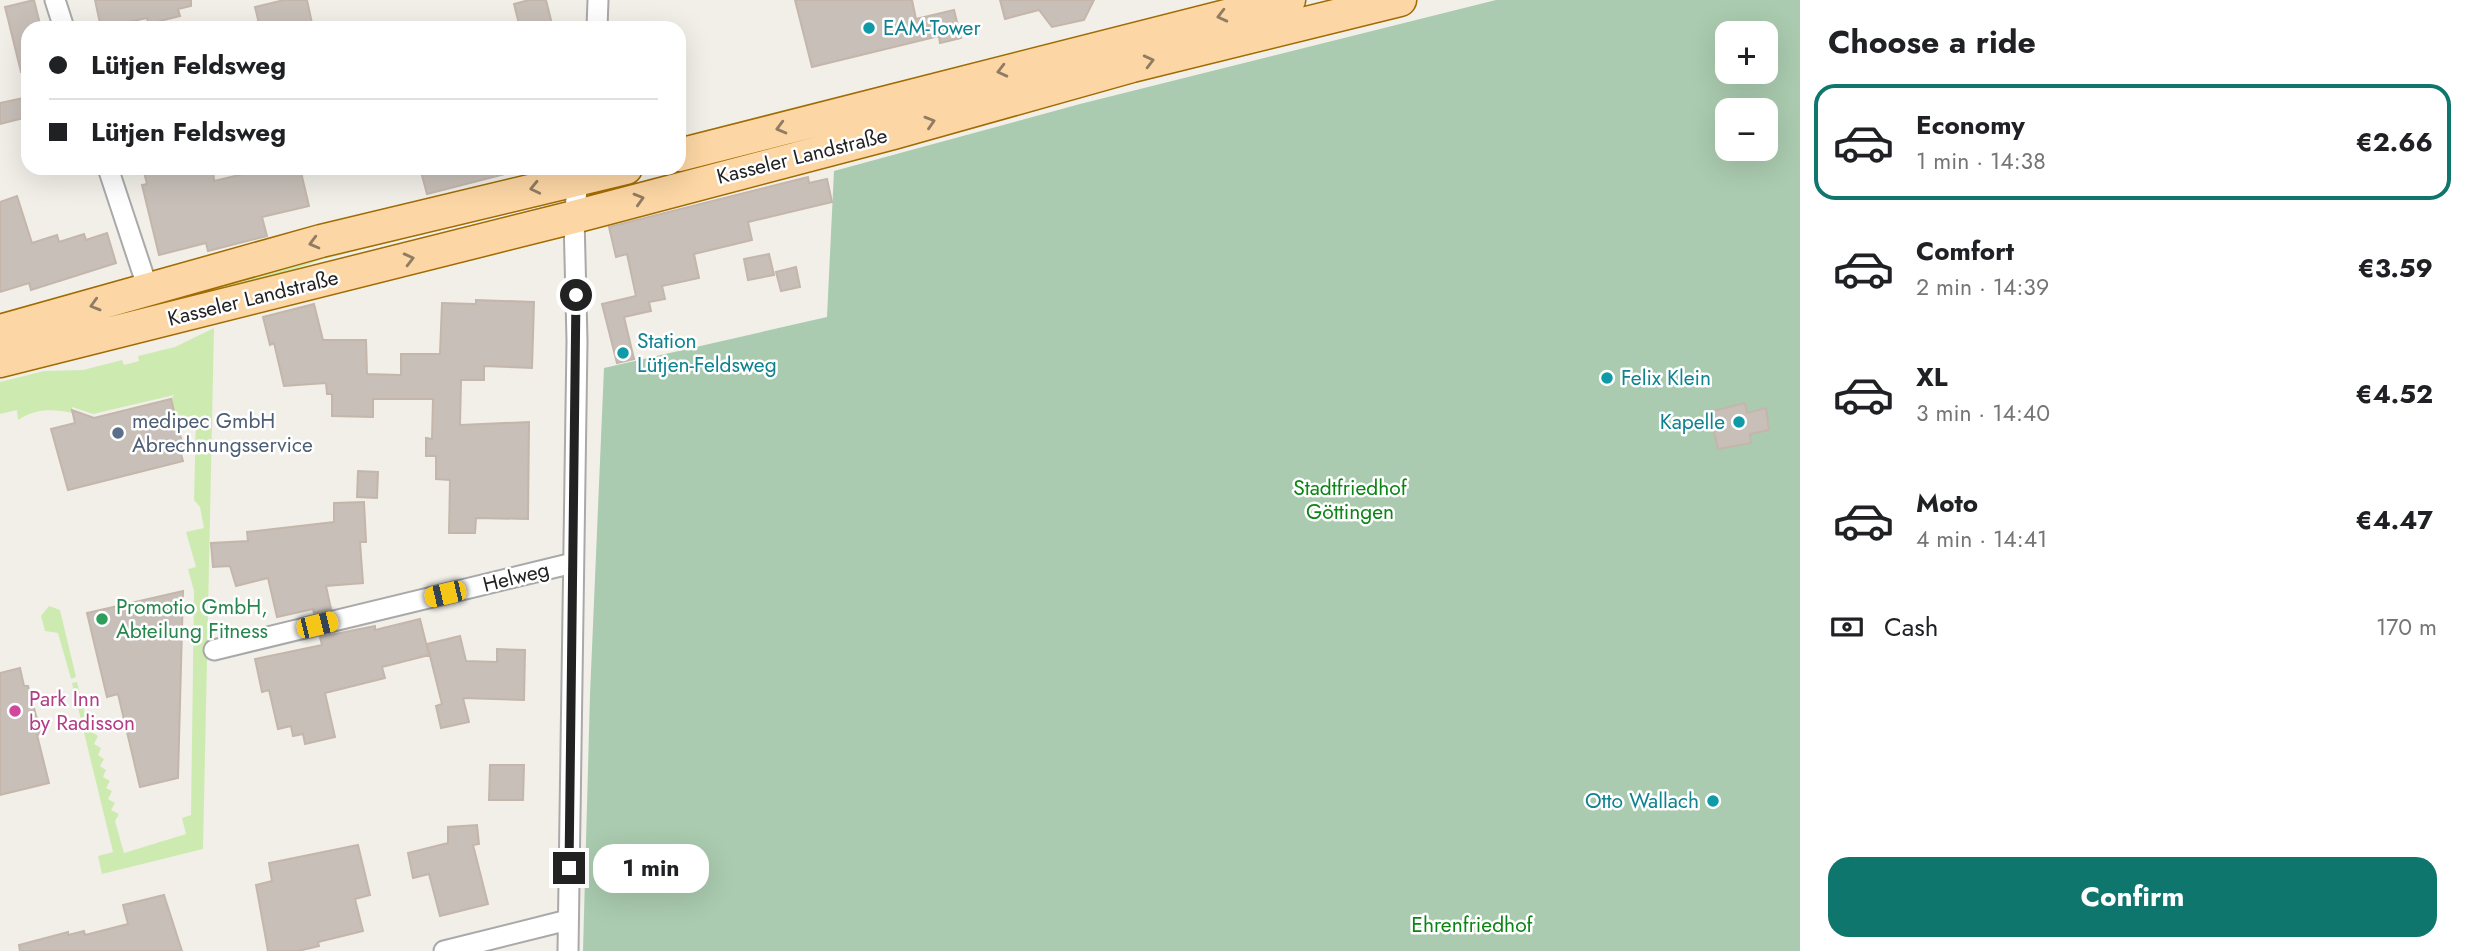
<!DOCTYPE html>
<meta charset="utf-8">
<style>
:root{--surface:#fff;--page:#f6f6f6;--text:#202124;--muted:#757577;--line:#e0e0e0;--accent:#0f766e}
body{margin:0;font-family:Jost,sans-serif;background:var(--page);color:var(--text);height:100vh;display:flex;flex-direction:column;font-size:26px;white-space:nowrap}
*{box-sizing:border-box;margin:0}
p{font-size:23px;color:var(--muted)}
.icon{flex:none;width:38px;height:38px;fill:none;stroke:currentColor;stroke-width:2;stroke-linecap:round;stroke-linejoin:round}
.map{position:relative;flex:1;overflow:hidden}
.details{display:flex;flex-direction:column;background:var(--surface);width:665px}
.details>*{flex:none}
.guide{position:absolute;left:21px;top:21px;width:665px;height:154px;border-radius:21px;box-shadow:0 7px 28px #0002;display:grid;align-content:center;height:154px;padding:0 28px;background:var(--surface)}
.controls{position:absolute;left:1715px;top:21px;display:grid;gap:14px}
.controls a{display:grid;place-items:center;width:63px;height:63px;border-radius:14px;background:var(--surface);box-shadow:0 7px 28px #0002;font-size:35px}
.end{position:absolute;width:32px;height:32px;margin:-16px;border:9px solid #222;background:#fff;box-shadow:0 0 0 4px #fff}
.from{border-radius:50%}
.bubble{position:absolute;height:49px;border-radius:21px;background:var(--surface);box-shadow:0 7px 28px #0002;font-size:23px;font-weight:700;line-height:49px;text-align:center}
.car{position:absolute;width:21px;height:42px;margin:-21px -10px;border-radius:9px;box-shadow:0 0 5px 2px #0007;background:linear-gradient(#f5c518 24%,#345 0 40%,#f5c518 0 76%,#345 0 86%,#f5c518 0)}
.guide b{display:flex;align-items:center;gap:24px;height:66px;font-size:26px}
.guide b+b{border-top:2px solid var(--line)}
.guide i{width:18px;height:18px;background:var(--text)}
ul{padding:0;list-style:none}
li{display:flex;align-items:center;gap:21px;height:116px;margin:0 14px 10px;padding:0 14px;border:4px solid transparent;border-radius:21px}
li div{flex:1}
li b{display:block;font-size:26px}
li em{font-style:normal;font-weight:700}
li.active{border-color:var(--accent)}
li>.icon{width:63px;height:63px;stroke-width:1.5}
h2{padding:0 28px;font-size:32px;line-height:84px}
.pay{display:flex;align-items:center;gap:18px;height:77px;padding:0 28px;font-size:26px}
.pay p{margin-inline-start:auto}
.primary-button{display:flex;gap:14px;margin-top:auto;padding:14px 28px}
.primary-button a{flex:1;height:80px;border-radius:21px;background:var(--accent);color:#fff;font-size:28px;font-weight:700;line-height:80px;text-align:center}
main{display:flex;flex:1;min-height:0}
.map>svg:first-child{display:block}
</style>
<main>
<div class="map">
<svg width="1800" height="951" viewBox="0 0 1800 951">
<rect width="100%" height="100%" fill="#f2efe9"/>
<path fill="#cdebb0" d="M497 207 498 215 320 260 209 299 23 336Z
M214 328 203 849 102 874 98 856 113 852 72 683 77 682 85 714 95 719 89 730 98 736 94 744 101 748 98 755 104 759 100 766 106 770 103 777 110 781 106 788 112 791 108 799 115 803 111 810 119 814 115 821 124 853 186 834 182 818 191 815 194 591 188 569 196 567 186 532 204 528 200 507 194 500 196 415 176 419 171 399 174 395 93 414 72 407V413C53 409 36 408 18 420L17 410 0 414V382L44 371 83 370 122 360 124 365 139 361 138 356 175 347Z
M49 606 60 610 76 677 71 679 58 633 45 631 41 616Z"/>
<path fill="#aacbaf" fill-rule="evenodd" d="M1496 0H1800V951H583L590 695 604 368 827 317 834 171 1080 104ZM1727 33H1766V72H1727ZM1727 110H1766V149H1727Z"/>
<path fill="#c7bfb8" stroke="#c4b6ab" stroke-width="2" d="M34 0 41 28H28V71L21 72 5 7Z
M95 0H191V6L178 9 180 16 148 24 147 18 101 28Z
M284 0H307L313 28H260L255 7Z
M529 0H546L553 28H520L514 4Z
M795 0H912L916 19 954 10 961 38 940 43 939 36 812 67Z
M1000 0H1094L1084 20 1052 27 1039 10 1005 19Z
M28 97V117L0 124V103Z
M143 168H213L214 181 269 168H300L309 206 262 217 267 236 208 251 206 243 159 255 142 185 147 184Z
M420 168H504L505 174 427 194Z
M808 177 809 183 827 179 832 202 748 222 752 240 694 254 699 278 662 286 665 299 649 302 651 311 624 317 634 359 617 363 602 304 636 296 627 254 616 257 609 227Z
M17 196 32 243 57 235 59 242 84 234 86 240 107 233 116 263 31 290 29 283 0 292V202Z
M769 254 774 275 748 280 744 259Z
M796 267 800 287 781 291 776 272Z
M476 300 534 302 532 368 484 366V380H461L460 425 529 422 528 519 476 518 475 533H449L450 480 436 479V456H426V438L432 439 433 399H373V417L332 416V394H327L326 383 284 386 274 343 270 345 263 317 314 304 323 340H366L367 374 401 375V354H440L442 303 476 304Z
M171 399 183 446 179 447 183 461 68 490 51 429 75 423 72 410 94 418Z
M1745 403 1747 413 1766 408 1769 430 1750 434 1751 443 1718 449 1709 412Z
M358 471 378 472 377 498 357 497Z
M364 502 366 542H360L363 583 326 586 331 609 314 613 313 609 277 617 268 578 236 586 230 566 213 567 211 543 248 541 247 532 334 522V503Z
M183 591 178 778 140 787 118 694 107 697 87 613Z
M420 619 429 655 382 667 385 678 325 693 335 737 305 744 303 734 293 736 291 726 278 729 269 690 262 692 255 659 322 645 320 637 375 626V630Z
M460 636 466 661 497 662V649L525 650 524 700 463 698 469 722 441 728 436 706 442 704 427 644Z
M20 668 24 686H28L41 734 37 735 49 783 0 795V673Z
M490 765H524L523 800H489Z
M477 825 479 844 473 845 488 904 440 916 429 874 413 878 408 853 448 843V827Z
M358 845 370 895 355 899 363 931 318 942 319 946 298 951H268L256 885 272 881 269 863Z
M164 895 182 951H20L19 945 68 932V935L84 931 85 935 128 924 123 905Z"/>
<g fill="none" stroke-linecap="round" stroke-linejoin="round">
<g stroke="#a9a9a9" stroke-width="23">
<path id="street" d="M55 0 64 28
M597 28 598 0
M108 168 148 289
M214 650 573 563
M444 951 568 920
M568 951 577 341 574 217 579 172"/>
</g>
<g stroke="#a06b00" stroke-width="35">
<path id="primary" d="M679 155 1289 0
M0 331 321 241 626 168
M0 361 574 217 893 133 1132 66 1400 0"/>
</g>
<use href="#street" stroke="#fff" stroke-width="19"/>
<use href="#primary" stroke="#fcd6a4" stroke-width="32"/>
</g>
<defs><path id="oneway-chevron" d="M-2-3.5L2.5 0L-2 3.5" fill="none" stroke-width="1.6" stroke-linecap="round" stroke-linejoin="round" transform="scale(1.75)"/></defs>
<g stroke="#8f7c63">
<use href="#oneway-chevron" transform="translate(1222 16) rotate(166)"/>
<use href="#oneway-chevron" transform="translate(1149 61) rotate(-14)"/>
<use href="#oneway-chevron" transform="translate(1002 71) rotate(166)"/>
<use href="#oneway-chevron" transform="translate(930 122) rotate(-17)"/>
<use href="#oneway-chevron" transform="translate(781 128) rotate(165)"/>
<use href="#oneway-chevron" transform="translate(535 188) rotate(167)"/>
<use href="#oneway-chevron" transform="translate(639 199) rotate(-16)"/>
<use href="#oneway-chevron" transform="translate(314 243) rotate(165)"/>
<use href="#oneway-chevron" transform="translate(409 259) rotate(-14)"/>
<use href="#oneway-chevron" transform="translate(95 305) rotate(164)"/>
</g>
<g fill="none" stroke-linecap="round" stroke-linejoin="round">
<path stroke="#222" stroke-width="9" d="M569 868 576 295"/>
</g>
<g fill="#0f9aa8" stroke="#fff" stroke-width="2.5">
<circle cx="869" cy="28" r="7"/>
<circle cx="623" cy="353" r="7"/>
<circle cx="1607" cy="378" r="7"/>
<circle cx="1739" cy="422" r="7"/>
<circle cx="1713" cy="801" r="7"/>
</g>
<circle fill="#5c6f8a" stroke="#fff" stroke-width="2.5" cx="118" cy="433" r="7"/>
<circle fill="#2e9e5b" stroke="#fff" stroke-width="2.5" cx="102" cy="619" r="7"/>
<circle fill="#d1479c" stroke="#fff" stroke-width="2.5" cx="15" cy="711" r="7"/>
<g text-anchor="middle" stroke-width="5" stroke-linejoin="round" paint-order="stroke">
<g font-size="21" fill="#0d838f" stroke="#fff" text-anchor="start">
<text x="883" y="35">EAM-Tower</text>
<text x="637" y="348">Station<tspan x="637" dy="24">Lütjen-Feldsweg</tspan></text>
<text x="1621" y="385">Felix Klein</text>
<text x="1725" y="429" text-anchor="end">Kapelle</text>
<text x="1699" y="808" text-anchor="end">Otto Wallach</text>
</g>
<g font-size="21" fill="#222" stroke="#fff">
<text transform="translate(802 156) rotate(-14)" y="7">Kasseler Landstraße</text>
<text transform="translate(253 298) rotate(-14)" y="7">Kasseler Landstraße</text>
<text transform="translate(516 577) rotate(-14)" y="7">Helweg</text>
</g>
<g font-size="21" fill="#4e5e75" stroke="#fff" text-anchor="start">
<text x="132" y="428">medipec GmbH<tspan x="132" dy="24">Abrechnungsservice</tspan></text>
</g>
<g font-size="21" fill="#0c8416" stroke="#fff">
<text x="1350" y="495">Stadtfriedhof<tspan x="1350" dy="24">Göttingen</tspan></text>
<text x="1472" y="932">Ehrenfriedhof</text>
</g>
<g font-size="21" fill="#27864d" stroke="#fff" text-anchor="start">
<text x="116" y="614">Promotio GmbH,<tspan x="116" dy="24">Abteilung Fitness</tspan></text>
</g>
<g font-size="21" fill="#b23c85" stroke="#fff" text-anchor="start">
<text x="29" y="706">Park Inn<tspan x="29" dy="24">by Radisson</tspan></text>
</g>
</g>
</svg>
<div class="controls">
<a>+</a>
<a>−</a>
</div>
<i class="end from" style="left:576px;top:295px"></i>
<i class="end" style="left:569px;top:868px"></i>
<div class="bubble" style="left:593px;top:844px;width:116px">1 min</div>
<i class="car" style="left:445px;top:594px;rotate:257deg"></i>
<i class="car" style="left:317px;top:625px;rotate:76deg"></i>
<div class="guide">
<b><i class="from"></i>Lütjen Feldsweg</b>
<b><i></i>Lütjen Feldsweg</b>
</div>
</div>
<section class="details">
<h2>Choose a ride</h2>
<ul>
<li class="active"><svg class="icon" aria-label="car" viewBox="0 0 24 24"><path d="M5 17H2v-5l4-1 3-4h7l3 4 3 1v5h-3M9 17h6M6 11h13"/><circle cx="7" cy="17" r="2"/><circle cx="17" cy="17" r="2"/></svg><div><b>Economy</b><p>1 min · 14:38</p></div><em>€2.66</em></li>
<li><svg class="icon" aria-label="car" viewBox="0 0 24 24"><path d="M5 17H2v-5l4-1 3-4h7l3 4 3 1v5h-3M9 17h6M6 11h13"/><circle cx="7" cy="17" r="2"/><circle cx="17" cy="17" r="2"/></svg><div><b>Comfort</b><p>2 min · 14:39</p></div><em>€3.59</em></li>
<li><svg class="icon" aria-label="car" viewBox="0 0 24 24"><path d="M5 17H2v-5l4-1 3-4h7l3 4 3 1v5h-3M9 17h6M6 11h13"/><circle cx="7" cy="17" r="2"/><circle cx="17" cy="17" r="2"/></svg><div><b>XL</b><p>3 min · 14:40</p></div><em>€4.52</em></li>
<li><svg class="icon" aria-label="car" viewBox="0 0 24 24"><path d="M5 17H2v-5l4-1 3-4h7l3 4 3 1v5h-3M9 17h6M6 11h13"/><circle cx="7" cy="17" r="2"/><circle cx="17" cy="17" r="2"/></svg><div><b>Moto</b><p>4 min · 14:41</p></div><em>€4.47</em></li>
</ul>
<div class="pay"><svg class="icon" aria-label="cash" viewBox="0 0 24 24"><path d="M3 7h18v10H3z"/><circle cx="12" cy="12" r="2"/></svg>Cash<p>170 m</p></div>
<div class="primary-button"><a>Confirm</a></div>
</section>
</main>
